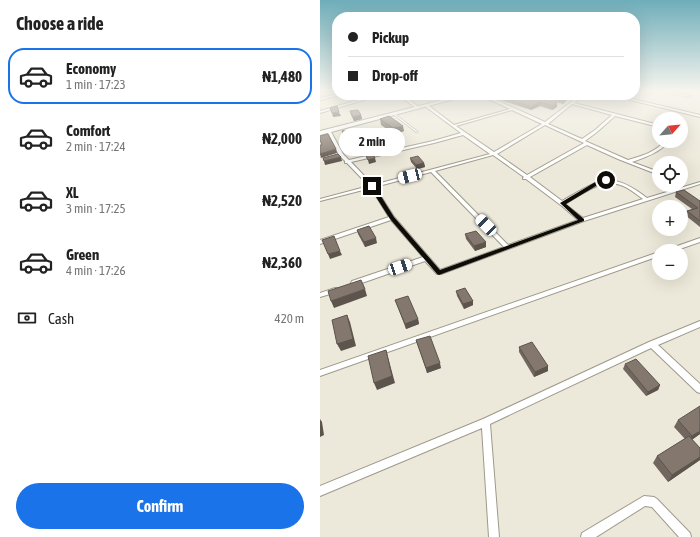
<!DOCTYPE html>
<meta charset="utf-8">
<style>
:root{--surface:#fff;--page:#f6f6f6;--text:#222;--muted:#767676;--line:#e0e0e0;--accent:#1a73e8}
body{margin:0;font-family:"Asap Condensed",sans-serif;background:var(--page);color:var(--text);height:100vh;display:flex;flex-direction:column;font-size:15px;white-space:nowrap}
*{box-sizing:border-box;margin:0}
p{font-size:13px;color:var(--muted)}
.icon{flex:none;width:22px;height:22px;fill:none;stroke:currentColor;stroke-width:2;stroke-linecap:round;stroke-linejoin:round}
.map{position:relative;flex:1;overflow:hidden}
.sheet{display:flex;flex-direction:column;background:var(--surface);width:320px}
.sheet>*{flex:none}
.banner{position:absolute;left:12px;top:12px;width:308px;height:88px;border-radius:16px;box-shadow:0 4px 16px #0002;display:grid;align-content:center;height:88px;padding:0 16px;background:var(--surface)}
.needle{width:26px;rotate:63deg}
.buttons{position:absolute;left:332px;top:112px;display:grid;gap:8px}
.buttons a{display:grid;place-items:center;width:36px;height:36px;border-radius:50%;background:var(--surface);box-shadow:0 4px 16px #0002;font-size:20px}
.end{position:absolute;width:18px;height:18px;margin:-9px;border:5px solid #0e0c07;background:#fff;box-shadow:0 0 0 2px #fff}
.from{border-radius:50%}
.bubble{position:absolute;height:28px;border-radius:14px;background:var(--surface);box-shadow:0 4px 16px #0002;font-size:13px;font-weight:700;line-height:28px;text-align:center}
.car{position:absolute;width:12px;height:24px;margin:-12px -6px;border-radius:5px;box-shadow:0 0 3px 1px #0007;background:linear-gradient(#fff 24%,#345 0 40%,#fff 0 76%,#345 0 86%,#fff 0)}
.banner b{display:flex;align-items:center;gap:14px;height:38px;font-size:15px}
.banner b+b{border-top:1px solid var(--line)}
.banner i{width:10px;height:10px;background:var(--text)}
ul{padding:0;list-style:none}
li{display:flex;align-items:center;gap:12px;height:56px;margin:0 8px 6px;padding:0 8px;border:2px solid transparent;border-radius:16px}
li div{flex:1}
li b{display:block;font-size:15px}
li em{font-style:normal;font-weight:700}
li.selected{border-color:var(--accent)}
li>.icon{width:36px;height:36px;stroke-width:1.5}
h2{padding:0 16px;font-size:18px;line-height:48px}
.pay{display:flex;align-items:center;gap:10px;height:44px;padding:0 16px;font-size:15px}
.pay p{margin-inline-start:auto}
.primary-button{display:flex;gap:8px;margin-top:auto;padding:8px 16px}
.primary-button a{flex:1;height:46px;border-radius:24px;background:var(--accent);color:#fff;font-size:16px;font-weight:700;line-height:46px;text-align:center}
main{display:flex;flex:1;min-height:0}
.map>svg:first-child{display:block}
</style>
<main>
<section class="sheet">
<h2>Choose a ride</h2>
<ul>
<li class="selected"><svg class="icon" aria-label="car" viewBox="0 0 24 24"><path d="M5 17H2v-5l4-1 3-4h7l3 4 3 1v5h-3M9 17h6M6 11h13"/><circle cx="7" cy="17" r="2"/><circle cx="17" cy="17" r="2"/></svg><div><b>Economy</b><p>1 min · 17:23</p></div><em>₦1,480</em></li>
<li><svg class="icon" aria-label="car" viewBox="0 0 24 24"><path d="M5 17H2v-5l4-1 3-4h7l3 4 3 1v5h-3M9 17h6M6 11h13"/><circle cx="7" cy="17" r="2"/><circle cx="17" cy="17" r="2"/></svg><div><b>Comfort</b><p>2 min · 17:24</p></div><em>₦2,000</em></li>
<li><svg class="icon" aria-label="car" viewBox="0 0 24 24"><path d="M5 17H2v-5l4-1 3-4h7l3 4 3 1v5h-3M9 17h6M6 11h13"/><circle cx="7" cy="17" r="2"/><circle cx="17" cy="17" r="2"/></svg><div><b>XL</b><p>3 min · 17:25</p></div><em>₦2,520</em></li>
<li><svg class="icon" aria-label="car" viewBox="0 0 24 24"><path d="M5 17H2v-5l4-1 3-4h7l3 4 3 1v5h-3M9 17h6M6 11h13"/><circle cx="7" cy="17" r="2"/><circle cx="17" cy="17" r="2"/></svg><div><b>Green</b><p>4 min · 17:26</p></div><em>₦2,360</em></li>
</ul>
<div class="pay"><svg class="icon" aria-label="cash" viewBox="0 0 24 24"><path d="M3 7h18v10H3z"/><circle cx="12" cy="12" r="2"/></svg>Cash<p>420 m</p></div>
<div class="primary-button"><a>Confirm</a></div>
</section>
<div class="map">
<svg width="380" height="537" viewBox="0 0 380 537">
<rect width="100%" height="100%" fill="#ede9da"/>
<g fill="none" stroke-linecap="round" stroke-linejoin="round">
<g stroke="#9d998b" stroke-width="2.5">
<path id="service" d="M74 114 97 132"/>
</g>
<g stroke="#9d998b" stroke-width="2">
<path id="minor" d="M339 90H344L371 96 369 97Z
M17 94 20 95 0 100V98Z
M56 95H61L0 113V111Z
M79 95H83L100 108 97 109Z
M160 95H165L225 122 260 95H264L254 103 339 125V127L295 116 277 132 265 141 308 160C321 156 336 152 345 141H349C339 153 326 157 312 162L339 172V175L298 159 267 145 210 177 242 201C279 180 290 169 327 198L380 182V184L264 221 121 274H117L105 261 36 285H32L31 283 32 281 103 257 71 220 0 244V240L69 217 51 188 0 201V199L49 186 27 163H25V161L19 155 7 131 10 130 23 154 29 160 113 141 141 133 106 107V105H108L134 125 190 109ZM252 104 292 115 275 130 262 139 228 124ZM192 110 222 124 174 152 136 126ZM225 125 264 143 207 175 177 154ZM143 135 170 154 53 185 31 162 114 143ZM173 155 204 177 203 178V179H206L242 206 258 220 188 245 115 171ZM111 172 184 247 120 270 74 217 55 187ZM285 183C302 182 311 190 323 199L263 218 245 204C258 196 271 187 285 183Z
M290 95H296L380 115V117Z
M380 238V242L354 251H345L346 250Z
M339 252V256L0 376V370Z
M15 288H17L18 290 17 292 0 297V293Z
M380 321V327L338 345 380 384V393L377 392 331 348 170 424 179 537H169L162 428 0 496V486L163 419 329 342Z
M324 496 334 497 337 499 370 533 371 537H359L332 507 325 506 276 537H261L262 533Z"/>
</g>
<g stroke="#9d998b" stroke-width="2">
<path id="tertiary" d="M142 95H149L0 135V131Z"/>
</g>
<use href="#service" stroke="#fff" stroke-width="1.5"/>
<use href="#minor" fill="#fff" fill-rule="evenodd"/>
<use href="#tertiary" fill="#fff" fill-rule="evenodd"/>
</g>
<path fill="#72675f" d="M177 95 237 103V107L232 110 220 106 211 110 177 99Z
M209 95H256L248 99 243 104Z
M30 111 41 115 42 119 34 121 31 115Z
M60 119 84 131 74 134 61 125Z
M22 131 33 136 34 140 27 141 23 135Z
M36 139 51 153 44 155 37 143Z
M90 158 104 163 105 167 97 169 91 162Z
M356 192 380 201V227L365 215 367 211 372 209 355 197Z
M37 230 57 243 45 247 38 234Z
M145 234 166 247 155 251 146 239Z
M136 291 153 301V305L144 309 137 296Z
M75 300 98 319 99 324 86 329Z
M96 340 121 368 107 373Z
M199 347 228 366V371L214 377 199 352Z
M305 364 340 385 338 390 326 396 303 369Z
M358 420 380 434 372 440 380 448V460L348 482 333 463 337 456 365 439 354 427Z"/>
<path fill="#5c544d" d="M249 95H256L248 99 243 104V100Z
M220 102V106L211 110V107Z
M237 103V107L232 110 233 106Z
M19 112 21 116 13 117 12 113Z
M41 115 42 119 34 121 33 117Z
M83 126 84 131 74 134 73 128Z
M33 136 34 140 27 141 25 137Z
M16 149 17 153 1 158 0 154Z
M50 149 51 153 44 155 43 151Z
M21 157 22 161 5 165 4 161Z
M55 158 56 162 49 164 48 160Z
M104 163 105 167 97 169 96 165Z
M56 238 57 243 45 247 44 242Z
M166 242V247L155 251 154 246Z
M20 251 22 255 10 259 8 254Z
M45 289 47 296 14 308 11 301Z
M153 301V305L144 309 143 304Z
M27 315 30 322 36 346 21 351 17 344Z
M98 319 99 324 86 329 85 324Z
M66 350 75 383 57 390 54 383Z
M120 363 121 368 107 373 106 368Z
M228 366V371L214 377 215 372Z
M340 385 338 390 326 396 328 392Z
M0 419 2 422 4 435 0 437Z
M380 431V434L368 442 372 436Z
M380 457V460L348 482 352 475Z"/>
<path fill="#84786e" stroke="#5c544d" d="M177 95H201L237 103 233 106 220 102 211 107Z
M222 95H249L243 100Z
M17 106 19 112 12 113 10 108Z
M38 110 41 115 33 117 30 111Z
M69 116 83 126 73 128 60 119Z
M29 130 33 136 25 137 22 131Z
M8 134 16 149 0 154V145H2L0 140V136Z
M43 137 50 149 43 151 36 139Z
M18 154 21 157 4 161 3 158Z
M53 154 55 158 48 160 46 156Z
M98 156 104 163 96 165 90 158Z
M364 190 380 201V221L367 211 378 208 356 192Z
M49 226 56 238 44 242 37 230Z
M156 231 166 242 154 246 145 234Z
M14 236 20 251 8 254 2 240Z
M41 280 45 289 11 301 8 291Z
M145 288 153 301 143 304 136 291Z
M88 296 98 319 85 324 75 300Z
M27 315 33 339 17 344 12 320Z
M110 336 120 363 106 368 96 340Z
M212 342 228 366 215 372 199 347Z
M66 350 72 376 54 383 48 356Z
M316 359 340 385 328 392 305 364Z
M380 406V431L372 436 358 420Z
M0 422 1 431H0Z
M369 436 380 448V457L352 475 337 456Z"/>
<linearGradient id="sky" x2="0" y2="1"><stop stop-color="#6eadb9"/><stop offset="0.55" stop-color="#f7f5ee"/><stop offset="1" stop-color="#f7f5ee" stop-opacity="0"/></linearGradient>
<rect width="380" height="165" fill="url(#sky)"/>
<path fill="#0e0c07" d="M286 179 288 181 281 183 246 204 264 219V221L119 275 117 274 70 219 49 186 54 185 74 217 120 270 258 220 240 203 277 181Z"/>
</svg>
<div class="buttons">
<a><svg class="needle" viewBox="-14 -14 28 28"><path d="M0-13l5 13h-10z" fill="#e53935"/><path d="M0 13l5-13h-10z" fill="#767676"/></svg></a>
<a><svg class="icon" aria-label="locate" viewBox="0 0 24 24"><circle cx="12" cy="12" r="6"/><path d="M12 2v4M12 18v4M2 12h4M18 12h4"/></svg></a>
<a>+</a>
<a>−</a>
</div>
<i class="end from" style="left:286px;top:180px"></i>
<i class="end" style="left:52px;top:186px"></i>
<div class="bubble" style="left:19px;top:128px;width:66px">2 min</div>
<i class="car" style="left:90px;top:176px;rotate:256deg"></i>
<i class="car" style="left:166px;top:225px;rotate:316deg"></i>
<i class="car" style="left:80px;top:267px;rotate:71deg"></i>
<div class="banner">
<b><i class="from"></i>Pickup</b>
<b><i></i>Drop-off</b>
</div>
</div>
</main>
